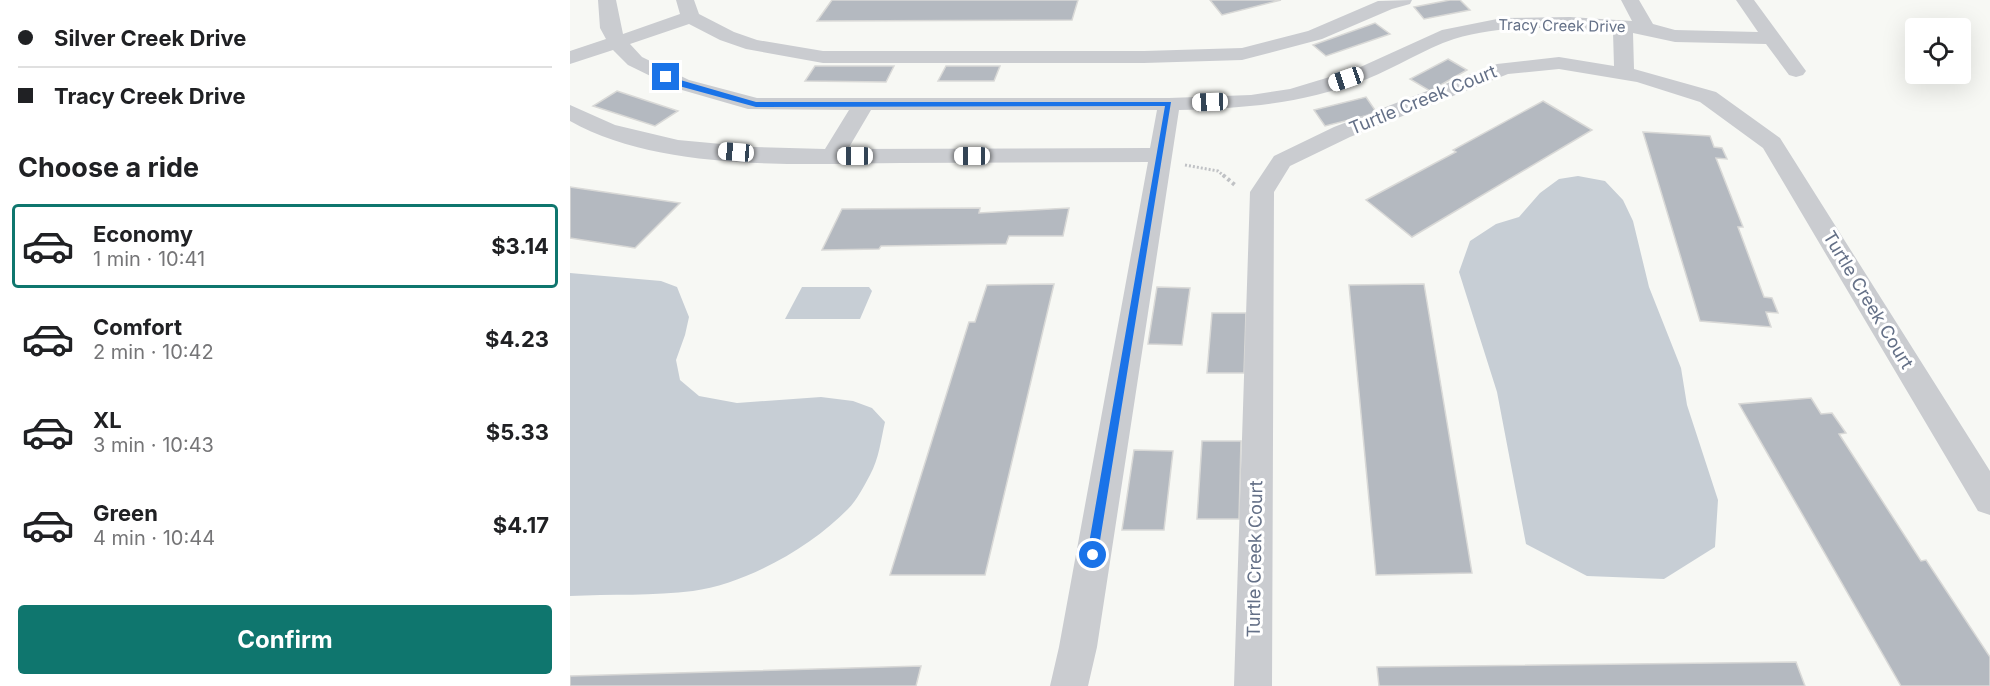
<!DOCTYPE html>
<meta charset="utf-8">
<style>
:root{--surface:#fff;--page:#f2f2f2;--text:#202124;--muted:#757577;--line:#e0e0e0;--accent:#0f766e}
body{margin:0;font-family:Inter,sans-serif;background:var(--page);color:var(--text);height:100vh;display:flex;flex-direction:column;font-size:22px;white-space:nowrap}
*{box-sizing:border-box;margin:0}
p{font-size:20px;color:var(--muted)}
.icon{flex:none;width:33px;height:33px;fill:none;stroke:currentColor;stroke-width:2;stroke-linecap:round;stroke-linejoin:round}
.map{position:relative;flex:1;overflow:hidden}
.details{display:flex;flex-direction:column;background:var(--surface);width:570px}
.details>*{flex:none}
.banner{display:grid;align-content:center;height:132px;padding:0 18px;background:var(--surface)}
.fabs{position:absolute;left:1335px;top:18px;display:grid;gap:12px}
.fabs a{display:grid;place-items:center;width:66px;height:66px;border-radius:6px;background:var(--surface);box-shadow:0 6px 24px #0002;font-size:30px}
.end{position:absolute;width:27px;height:27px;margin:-14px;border:8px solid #1a73e8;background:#fff;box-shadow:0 0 0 3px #fff}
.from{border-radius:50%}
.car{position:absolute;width:18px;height:36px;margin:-18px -9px;border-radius:8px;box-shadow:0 0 4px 2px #0007;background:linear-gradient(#fff 24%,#345 0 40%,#fff 0 76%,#345 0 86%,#fff 0)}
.banner b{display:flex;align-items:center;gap:21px;height:57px;font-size:22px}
.banner b+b{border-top:2px solid var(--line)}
.banner i{width:15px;height:15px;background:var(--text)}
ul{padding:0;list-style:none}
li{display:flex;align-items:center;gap:18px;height:84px;margin:0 12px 9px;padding:0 6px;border:3px solid transparent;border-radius:6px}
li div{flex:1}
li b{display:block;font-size:22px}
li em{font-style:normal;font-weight:700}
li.on{border-color:var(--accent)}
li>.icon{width:54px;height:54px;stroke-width:1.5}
h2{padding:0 18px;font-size:27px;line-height:72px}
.primary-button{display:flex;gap:12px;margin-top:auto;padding:12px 18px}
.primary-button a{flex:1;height:69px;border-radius:6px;background:var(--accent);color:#fff;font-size:24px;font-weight:700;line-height:69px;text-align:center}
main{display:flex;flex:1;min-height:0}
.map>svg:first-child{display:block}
</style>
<main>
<section class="details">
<div class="banner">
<b><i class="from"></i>Silver Creek Drive</b>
<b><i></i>Tracy Creek Drive</b>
</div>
<h2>Choose a ride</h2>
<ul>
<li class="on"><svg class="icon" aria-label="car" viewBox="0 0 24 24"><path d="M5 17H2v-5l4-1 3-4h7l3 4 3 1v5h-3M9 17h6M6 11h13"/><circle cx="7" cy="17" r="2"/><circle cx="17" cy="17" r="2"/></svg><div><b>Economy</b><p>1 min · 10:41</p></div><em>$3.14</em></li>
<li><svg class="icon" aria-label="car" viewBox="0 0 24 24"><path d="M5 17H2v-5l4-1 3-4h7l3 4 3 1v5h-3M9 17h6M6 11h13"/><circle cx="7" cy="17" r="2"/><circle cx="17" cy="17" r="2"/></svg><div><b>Comfort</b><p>2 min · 10:42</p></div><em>$4.23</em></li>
<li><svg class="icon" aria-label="car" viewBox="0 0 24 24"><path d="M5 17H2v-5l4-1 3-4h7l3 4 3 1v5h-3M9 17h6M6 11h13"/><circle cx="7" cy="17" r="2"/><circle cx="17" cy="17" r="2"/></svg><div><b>XL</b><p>3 min · 10:43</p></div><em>$5.33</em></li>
<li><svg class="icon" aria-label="car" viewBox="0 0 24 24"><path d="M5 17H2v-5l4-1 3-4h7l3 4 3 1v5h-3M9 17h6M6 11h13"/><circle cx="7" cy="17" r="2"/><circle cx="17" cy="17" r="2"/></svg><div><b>Green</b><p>4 min · 10:44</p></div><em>$4.17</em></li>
</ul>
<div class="primary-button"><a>Confirm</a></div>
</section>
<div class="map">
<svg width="1420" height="686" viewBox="0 0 1420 686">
<rect width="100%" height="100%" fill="#f7f8f4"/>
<path fill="#c7ced5" d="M1008 176 1035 181 1053 200 1063 221 1079 287 1111 368 1117 405 1148 500 1145 547 1094 579 1017 576 956 544 927 392 889 272 900 241 926 224 949 217 970 193 989 179Z
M0 273 91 281 107 287 119 317 115 335 106 360 110 380 129 396 167 403 251 397 283 401 302 408 315 422C311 439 309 459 300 475 294 486 287 500 278 509 241 547 176 584 123 591 85 596 39 594 0 596Z
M232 287H299L302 291 290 319H215Z"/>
<path fill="#b4b9c0" stroke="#d9d9d7" stroke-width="1.5" d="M262 0H508L502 20 247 21Z
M640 0H711L652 15Z
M880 0H890L900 10 854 19 844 7Z
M805 23 820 34 756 56 743 45Z
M878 59 897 70 860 91 840 79Z
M245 66H324L316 82 235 81Z
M376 66H430L424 81H368Z
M47 91 108 111 85 126 23 106Z
M796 97 807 113 755 126 744 110Z
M973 101 1022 130 842 237 796 200 886 152 883 150Z
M1073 132 1140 136 1144 147 1152 148 1157 159 1146 158 1173 227H1168L1194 297 1202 298 1208 313 1196 312 1201 327 1130 321Z
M0 187 110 203 65 248 0 238Z
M410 208 409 213 499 208 493 236H439L436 244 311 246 309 249 252 250 272 209Z
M484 284 415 575H320L399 322H405L417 285Z
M854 284 902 573 806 575 779 285Z
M587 287 620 288 612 345 578 344Z
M642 313H676L674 373H637Z
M1241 398 1251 414 1262 413 1276 433 1269 434 1351 561 1356 560 1420 657V686H1331L1169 404Z
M632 441H671L669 519H627Z
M564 450 603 451 594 530H552Z
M1226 662 1235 686H809L807 667Z
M351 666 346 686H0V676Z"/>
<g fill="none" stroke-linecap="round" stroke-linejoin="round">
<path stroke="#c0c2c5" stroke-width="3" stroke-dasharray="2 2" stroke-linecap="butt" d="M615 165 648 171 655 177"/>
<path stroke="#c0c2c5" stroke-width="4" stroke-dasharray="3 3" stroke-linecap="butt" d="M653 175 665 185"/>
<path fill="#caccd0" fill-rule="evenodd" d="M28 0H46L53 34 110 14 106 0H124L129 14 164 32 187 40 253 51H574L672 48 738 31 808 1 842 0 840 4 822 9 752 39 672 60 574 63H253L176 49 150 40 119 24 60 44 72 57 119 80 187 98H599L681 95 720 89 786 69 872 30 932 18 1000 17 1062 21 1051 0H1069L1083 24 1105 30 1188 32 1166 0H1184L1236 71 1233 75 1226 77 1219 75 1196 44 1105 42 1063 33 1064 69 1146 92 1210 138 1420 471V515L1408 511 1193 148 1130 102 1067 82 989 69 938 74 780 137 720 166 704 192 702 686H664L680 192 704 156 764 127 927 64 989 57 1044 66 1043 32C992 28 934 23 884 39 854 49 827 67 797 79 731 104 679 108 609 110L527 647 518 686H480L489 647 578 162C496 162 413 163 331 163 229 164 91 172 0 121V105L45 125 108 140 184 147 255 149 279 110 178 109 105 88 58 65 43 50 0 64V51L36 39 30 28ZM301 110H587L580 148 278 149Z"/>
</g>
<path fill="#1a73e8" d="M93 75 186 102H601L527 559H519L517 555 595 106 186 107 109 86 93 78Z"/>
<g text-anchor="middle" stroke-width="6" stroke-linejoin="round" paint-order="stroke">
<g font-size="15" fill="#647087" stroke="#fff">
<text transform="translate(992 26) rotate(1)" y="5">Tracy Creek Drive</text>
</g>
<g font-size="18" fill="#647087" stroke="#fff">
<text transform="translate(853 100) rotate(-22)" y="6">Turtle Creek Court</text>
<text transform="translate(1298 300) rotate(59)" y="6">Turtle Creek Court</text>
<text transform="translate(685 559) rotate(-89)" y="6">Turtle Creek Court</text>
</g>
</g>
</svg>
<div class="fabs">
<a><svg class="icon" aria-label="locate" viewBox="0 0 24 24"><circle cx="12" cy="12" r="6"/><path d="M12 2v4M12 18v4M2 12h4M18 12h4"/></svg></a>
</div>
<i class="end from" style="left:523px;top:555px"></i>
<i class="end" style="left:96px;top:77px"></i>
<i class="car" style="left:776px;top:79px;rotate:251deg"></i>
<i class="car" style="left:640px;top:102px;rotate:268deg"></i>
<i class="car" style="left:166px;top:152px;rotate:275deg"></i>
<i class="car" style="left:285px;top:156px;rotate:270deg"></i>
<i class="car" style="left:402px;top:156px;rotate:270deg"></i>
</div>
</main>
